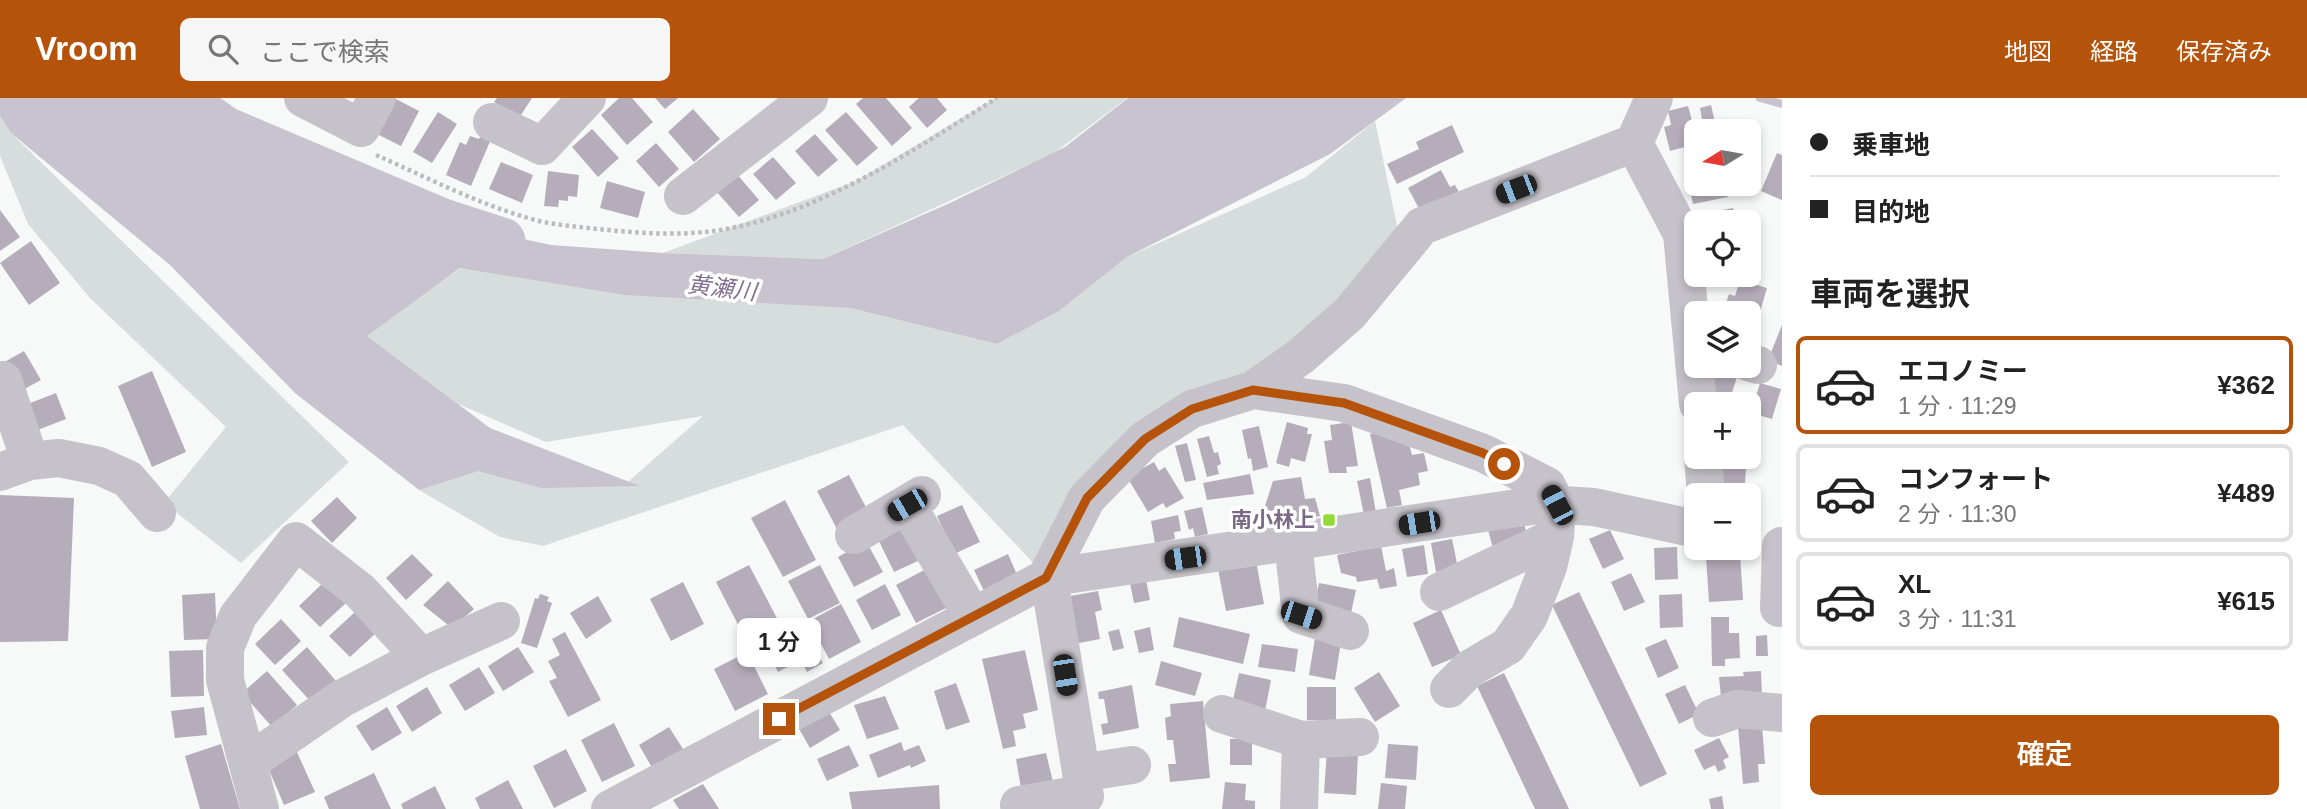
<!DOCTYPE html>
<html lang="ja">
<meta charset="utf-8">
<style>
:root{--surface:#fff;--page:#f6f6f6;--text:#222;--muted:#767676;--line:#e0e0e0;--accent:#b45309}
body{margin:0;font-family:Arial,"Noto Sans JP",sans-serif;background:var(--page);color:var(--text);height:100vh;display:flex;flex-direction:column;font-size:26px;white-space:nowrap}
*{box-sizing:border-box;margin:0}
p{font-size:23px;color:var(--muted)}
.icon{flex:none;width:38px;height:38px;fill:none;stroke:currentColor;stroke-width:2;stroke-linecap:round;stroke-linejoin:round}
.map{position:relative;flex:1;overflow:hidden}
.panel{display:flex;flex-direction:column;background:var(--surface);width:525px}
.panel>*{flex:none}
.guide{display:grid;align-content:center;height:154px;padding:0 28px;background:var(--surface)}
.needle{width:46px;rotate:259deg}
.controls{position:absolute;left:1684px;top:21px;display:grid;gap:14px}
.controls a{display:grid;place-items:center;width:77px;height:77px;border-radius:10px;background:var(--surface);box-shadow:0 4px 10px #0003;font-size:35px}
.end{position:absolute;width:32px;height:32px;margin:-16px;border:9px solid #b45309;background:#fff;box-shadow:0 0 0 4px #fff}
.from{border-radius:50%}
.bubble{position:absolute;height:49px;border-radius:10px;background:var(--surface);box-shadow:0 4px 10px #0003;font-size:23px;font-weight:600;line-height:49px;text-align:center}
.car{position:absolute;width:21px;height:42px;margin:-21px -10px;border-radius:9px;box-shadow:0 0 5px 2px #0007;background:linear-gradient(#222 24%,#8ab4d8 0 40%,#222 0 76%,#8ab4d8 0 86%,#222 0)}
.guide b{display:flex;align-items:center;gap:24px;height:66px;font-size:26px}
.guide b+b{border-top:2px solid var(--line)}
.guide i{width:18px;height:18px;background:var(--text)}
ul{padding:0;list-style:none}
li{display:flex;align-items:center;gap:21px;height:98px;margin:0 14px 10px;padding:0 14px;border:4px solid var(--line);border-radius:10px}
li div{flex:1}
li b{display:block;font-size:26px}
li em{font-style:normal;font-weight:600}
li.active{border-color:var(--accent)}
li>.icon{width:63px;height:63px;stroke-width:1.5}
h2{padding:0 28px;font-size:32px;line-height:84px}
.cta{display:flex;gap:14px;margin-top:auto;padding:14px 28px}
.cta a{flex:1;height:80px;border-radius:10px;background:var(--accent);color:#fff;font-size:28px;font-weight:600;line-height:80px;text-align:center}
header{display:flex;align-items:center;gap:42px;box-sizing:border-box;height:98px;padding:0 35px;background:var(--accent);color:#fff}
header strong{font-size:33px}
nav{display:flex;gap:38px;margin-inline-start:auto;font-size:24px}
.search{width:490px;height:63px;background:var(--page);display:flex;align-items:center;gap:18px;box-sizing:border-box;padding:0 24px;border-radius:10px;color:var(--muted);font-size:26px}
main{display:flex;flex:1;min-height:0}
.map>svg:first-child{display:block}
</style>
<header>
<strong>Vroom</strong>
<div class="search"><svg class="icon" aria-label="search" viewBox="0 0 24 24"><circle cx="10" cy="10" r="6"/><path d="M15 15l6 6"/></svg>ここで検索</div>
<nav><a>地図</a><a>経路</a><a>保存済み</a></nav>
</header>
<main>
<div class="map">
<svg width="1782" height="711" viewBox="0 0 1782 711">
<rect width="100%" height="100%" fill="#f6f9f7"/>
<path fill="#d6dddc" d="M995 0H1127L1054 55 823 161 663 155 856 83Z
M0 18 11 35 349 364 241 465 164 405 226 329 90 200 28 126 0 58Z
M1375 23 1400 142 1262 278 1087 375 1037 469 903 327 543 448 500 439 419 392 470 362 622 389 703 318 546 344 456 305 366 237 461 170 850 210 997 246 1059 213 1127 159 1306 79Z"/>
<path fill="#c8c3cf" d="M0 0H194L225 32 440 123 551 147 663 155 823 161 952 104 1065 49 1128 0H1406L1330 56 1127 159 1059 213 997 246 850 210 625 197 460 170 367 238 490 330 640 388 541 390 478 373 419 392 295 295 170 167 11 35 0 18Z"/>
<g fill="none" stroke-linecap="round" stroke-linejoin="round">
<path stroke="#c8c3cf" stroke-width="8" d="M1760 0 1782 6"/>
<path stroke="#c8c3cf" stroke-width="47" d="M180 0 225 32 440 123 502 143"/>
</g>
<path fill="#b5adba" d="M394 0 419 13 401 48 377 36Z
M497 0H532L519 20 494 4Z
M619 0H632L653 24 627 47 601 17Z
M655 0H678L665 11Z
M863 0H886L912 30 892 48 856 6Z
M919 0H937L947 12 927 30 909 9Z
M1711 7 1716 29 1725 27 1726 33H1704L1700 10Z
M1688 8 1696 37V46L1670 53 1664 29 1671 27 1668 13Z
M693 11 720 41 694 64 668 34Z
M438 14 457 26 432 65 413 54Z
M846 14 878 50 857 68 825 32Z
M1452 27 1464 54 1397 86 1387 66 1419 51 1416 44Z
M592 31 619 60 598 79 572 49Z
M815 36 838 62 818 79 795 53Z
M481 37 491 41 471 88 446 77 460 44 466 47 470 38 479 41Z
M656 45 679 71 659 89 636 63Z
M1777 55 1782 57V102L1761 93Z
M773 59 796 85 776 102 753 76Z
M1696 62V86H1725L1728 99 1693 106 1684 64Z
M501 64 533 77 522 105 489 91Z
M1441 72 1450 89 1455 87 1461 98 1423 118 1408 90Z
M548 73 579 77 577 99 568 98V103L559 102 558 109 544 108Z
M736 75 759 102 739 119 716 93Z
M607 83 645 94 638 120 600 110Z
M1733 110 1735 124H1696L1690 118Z
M0 112 20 139 0 153Z
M31 143 60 185 29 207 0 165Z
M1740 182 1767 190 1749 252 1748 215H1717L1719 209 1724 211 1729 196 1735 198Z
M1782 227V268L1768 262Z
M24 253 41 282 17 295 1 266Z
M1716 272 1737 279 1729 304 1708 298Z
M152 273 186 354 152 369 118 288Z
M1760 285 1781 291 1772 321 1751 315Z
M56 295 66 321 35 333 25 307Z
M1287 324 1308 330 1307 336H1312L1305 364 1291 360 1289 369 1276 365Z
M1351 324 1358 368 1346 369 1347 375H1329L1324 343 1332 342 1330 327Z
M1259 328 1268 369 1253 373 1251 360 1248 361 1242 332Z
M1390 332 1407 339 1412 357 1424 355 1428 373 1418 375 1420 387 1399 392 1402 407 1387 410 1370 336Z
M1748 332 1757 335 1751 357 1748 356Z
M1209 338 1214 355 1218 354 1221 366 1217 368 1219 376 1207 379 1197 341Z
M1187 345 1196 382 1185 384 1175 348Z
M1723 360 1742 362 1741 370 1746 371 1745 386 1755 387 1754 406H1748V397H1721Z
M1154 364 1159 373 1165 369 1184 400 1166 410 1163 405 1148 414 1127 379Z
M1250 376 1254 396 1207 402 1203 385Z
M849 377 869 415 837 431 817 393Z
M1301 379 1305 401 1315 400 1320 418 1284 427 1283 420 1275 421 1265 408 1273 383Z
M1370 380 1376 415 1364 417 1357 383Z
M0 397 74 400 68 543 0 544Z
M337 399 357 420 332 445 311 423Z
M785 402 816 462 783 479 751 420Z
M962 407 980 444 954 456 937 418Z
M1202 409 1208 436 1195 439 1193 430 1189 432 1184 413Z
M1178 417 1181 433 1174 434 1175 441 1155 445 1151 423Z
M1523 422 1528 441 1493 450 1488 432Z
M902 425 920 462 894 474 876 437Z
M1610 432 1624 461 1603 471 1589 441Z
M1452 441 1458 470 1436 474 1431 445Z
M866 443 883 474 854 489 838 459Z
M1424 447 1428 476 1407 479 1402 451Z
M1381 448 1386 473 1394 470 1397 488 1380 491 1377 481 1357 484 1356 479 1341 475 1337 457Z
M1677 449 1678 481 1655 482 1654 450Z
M412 456 433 477 406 502 386 480Z
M1008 456 1018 479 985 495 974 472Z
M1740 456 1743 502 1709 504 1706 459Z
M1256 463 1264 506 1226 513 1218 471Z
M749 467 780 526 747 544 716 484Z
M820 467 840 505 808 521 788 483Z
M928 470 948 509 916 525 896 487Z
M1631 475 1645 504 1624 513 1611 484Z
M1146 482 1150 502 1134 505 1130 485Z
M325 483 346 505 320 529 299 508Z
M448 483 474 511 452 530 423 507Z
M683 484 704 526 671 543 650 501Z
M1319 485 1356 492 1351 515 1314 508Z
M885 486 901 517 872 532 856 502Z
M1098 493 1102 512 1095 514 1100 541 1074 546 1065 499Z
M1579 494 1667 676 1640 689 1552 507Z
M215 495 217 541 184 542 182 497Z
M540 496 549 499 547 503 552 505 537 550 521 545 535 500 538 501Z
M1682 496 1683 529 1660 530 1659 497Z
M598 498 612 523 586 541 570 515Z
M841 506 861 544 829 561 809 523Z
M1441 512 1461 557 1432 569 1413 525Z
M356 513 376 535 350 559 329 538Z
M1179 519 1250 536 1243 566 1173 549Z
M1711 519H1729V535H1739L1740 560 1725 561V568H1712Z
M281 521 301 543 275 567 255 546Z
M802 526 823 565 807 574 801 562 778 574 764 547Z
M1150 529 1154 552 1139 555 1134 533Z
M1119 531 1124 550 1113 553 1108 534Z
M565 534 601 602 568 619 549 583 557 580 548 563 560 557 552 541Z
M1767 537 1768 558H1756V538Z
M1315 540 1341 544 1335 582 1309 577Z
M1666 541 1679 570 1658 580 1645 550Z
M1262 546 1298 551 1295 574 1258 569Z
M307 549 336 583 312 605 282 572Z
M518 549 534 574 503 593 488 568Z
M203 552 204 598 171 599 169 553Z
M1025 552 1038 612 1023 616 1026 630 1013 633 1016 648 1003 651 982 561Z
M747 554 768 596 735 613 714 571Z
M1161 563 1202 575 1195 598 1155 587Z
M479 569 495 595 465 613 449 587Z
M267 573 297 607 272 629 242 595Z
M1761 573 1762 598 1721 599 1719 579 1744 578 1743 574Z
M1379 574 1400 608 1375 624 1354 590Z
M1239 575 1271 582 1265 613 1232 606Z
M1504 575 1569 711H1535L1477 588Z
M956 585 970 624 946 632 934 593Z
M1132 587 1139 630 1103 637 1101 626 1108 625 1104 601H1099L1098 594Z
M1685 587 1699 616 1679 626 1665 596Z
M427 589 442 615 412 634 396 608Z
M1307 589H1336V622H1307Z
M885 598 899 631 867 641 854 607Z
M1203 603 1210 680 1170 684 1168 666H1176L1173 642H1167L1165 620 1171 618 1170 606Z
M204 609 207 637 175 640 171 613Z
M387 609 402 635 372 653 356 628Z
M828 612 840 632 810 650 798 629Z
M614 625 635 668 602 684 581 642Z
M1762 627 1765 666H1758L1759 684 1743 686 1738 629Z
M669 629 685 654 654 673 639 647Z
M1252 640V667H1230V641Z
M1719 640 1729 659 1723 662 1726 670 1718 674 1715 667 1704 672 1694 652Z
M901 644 904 653 919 647 926 663 911 670 910 667 878 680 869 657Z
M221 646 240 711H200L185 658Z
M1388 646 1418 648 1416 682 1385 680Z
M849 647 859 668 827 683 817 661Z
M566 651 587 693 554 710 533 668Z
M296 652 315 694 284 707 266 665Z
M1327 653 1358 656 1356 697 1324 695Z
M1046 655 1053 684 1021 690 1016 661Z
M374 675 391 711H329L324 699Z
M508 682 523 711H480L475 700Z
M1225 684 1246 686 1245 702 1255 703V711H1222Z
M1381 685 1407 688 1405 711H1378Z
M703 686 719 711H679L673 702Z
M939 687 940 711H852L849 694Z
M435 688 446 711H403L401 706Z
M1722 698 1724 711H1711L1709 701Z"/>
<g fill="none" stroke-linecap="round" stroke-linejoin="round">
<path stroke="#bdbabf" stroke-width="4.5" stroke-dasharray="3.5 3.5" stroke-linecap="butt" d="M376 57C426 79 476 105 528 120 550 127 574 128 597 131 636 135 675 138 714 133 817 118 910 54 997 0"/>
<path stroke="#c6c2c9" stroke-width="38" d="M303 0 361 30 377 0
M492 24 542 48 587 0
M1634 45 1682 136 1698 306
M683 98 809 0
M1748 264 1758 267
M3 282 30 363
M1253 292 1344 305 1483 355 1547 388 1557 407 1555 439 1439 494
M1703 359 1706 397
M0 374 30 363 59 360 99 368 128 381 157 415
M907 407 973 519
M854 437 922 397
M1293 444 1301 517 1350 533
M1046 480 1087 400 1145 341 1192 311 1253 292 1301 258 1350 215 1422 128 1634 45 1654 0
M1049 480 1085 698H1070V711
M1779 510 1781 448
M1449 591 1469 571 1508 548 1529 518 1548 469 1555 439
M1222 616 1301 642 1360 639
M1712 620 1737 611 1782 615
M248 665 341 601 421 559 501 523
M1081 675 1132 667
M1019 707 1070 698
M260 711 225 582V550L238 518 296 443 360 493 421 559
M610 711 1046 480 1545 406 1594 409 1696 431
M1299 711 1301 642"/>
</g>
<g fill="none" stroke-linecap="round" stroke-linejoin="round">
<path stroke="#b45309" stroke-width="9" d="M779 621 1046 480 1087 400 1145 341 1192 311 1253 292 1344 305 1483 355 1504 366"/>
</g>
<rect fill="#94d936" stroke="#fff" stroke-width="2.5" x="1322" y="415" width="14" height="14" rx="3.5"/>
<g text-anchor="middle" stroke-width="7" stroke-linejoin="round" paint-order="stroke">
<g font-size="21" font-weight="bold" fill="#7b6a85" stroke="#fff" text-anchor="end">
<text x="1315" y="429">南小林上</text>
</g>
<g font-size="23" font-style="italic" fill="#7e708e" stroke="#fff">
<text transform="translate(722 190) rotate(7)" y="8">黄瀬川</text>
</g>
</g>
</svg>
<div class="controls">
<a><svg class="needle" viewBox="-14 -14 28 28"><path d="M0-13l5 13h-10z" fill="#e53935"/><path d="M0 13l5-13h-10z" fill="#767676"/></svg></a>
<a><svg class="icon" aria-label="locate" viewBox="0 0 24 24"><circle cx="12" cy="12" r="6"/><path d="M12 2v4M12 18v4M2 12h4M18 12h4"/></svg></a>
<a><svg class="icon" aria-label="layers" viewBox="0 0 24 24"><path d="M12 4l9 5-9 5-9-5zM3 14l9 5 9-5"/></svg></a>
<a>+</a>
<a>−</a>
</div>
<i class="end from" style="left:1504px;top:366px"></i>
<i class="end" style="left:779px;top:621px"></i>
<div class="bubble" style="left:737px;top:520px;width:84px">1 分</div>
<i class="car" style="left:1516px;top:91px;rotate:249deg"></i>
<i class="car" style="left:907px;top:407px;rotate:240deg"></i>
<i class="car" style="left:1557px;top:407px;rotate:332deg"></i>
<i class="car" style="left:1419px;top:425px;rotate:261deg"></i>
<i class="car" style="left:1185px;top:460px;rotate:262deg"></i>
<i class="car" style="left:1301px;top:517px;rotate:108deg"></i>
<i class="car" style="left:1065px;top:577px;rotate:171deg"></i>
</div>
<section class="panel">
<div class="guide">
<b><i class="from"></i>乗車地</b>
<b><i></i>目的地</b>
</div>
<h2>車両を選択</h2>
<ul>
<li class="active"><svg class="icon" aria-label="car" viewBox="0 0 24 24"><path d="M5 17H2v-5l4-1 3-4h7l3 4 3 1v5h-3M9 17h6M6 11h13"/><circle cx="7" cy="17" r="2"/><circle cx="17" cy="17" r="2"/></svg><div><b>エコノミー</b><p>1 分 · 11:29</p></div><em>¥362</em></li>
<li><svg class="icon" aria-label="car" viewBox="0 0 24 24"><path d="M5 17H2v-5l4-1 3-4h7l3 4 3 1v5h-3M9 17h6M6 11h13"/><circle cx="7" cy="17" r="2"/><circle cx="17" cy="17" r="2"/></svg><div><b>コンフォート</b><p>2 分 · 11:30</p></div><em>¥489</em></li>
<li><svg class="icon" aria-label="car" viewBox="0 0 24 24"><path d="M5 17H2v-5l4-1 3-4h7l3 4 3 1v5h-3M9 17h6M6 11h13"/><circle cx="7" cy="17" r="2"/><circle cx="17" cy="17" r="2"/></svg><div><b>XL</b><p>3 分 · 11:31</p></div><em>¥615</em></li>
</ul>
<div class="cta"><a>確定</a></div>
</section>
</main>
